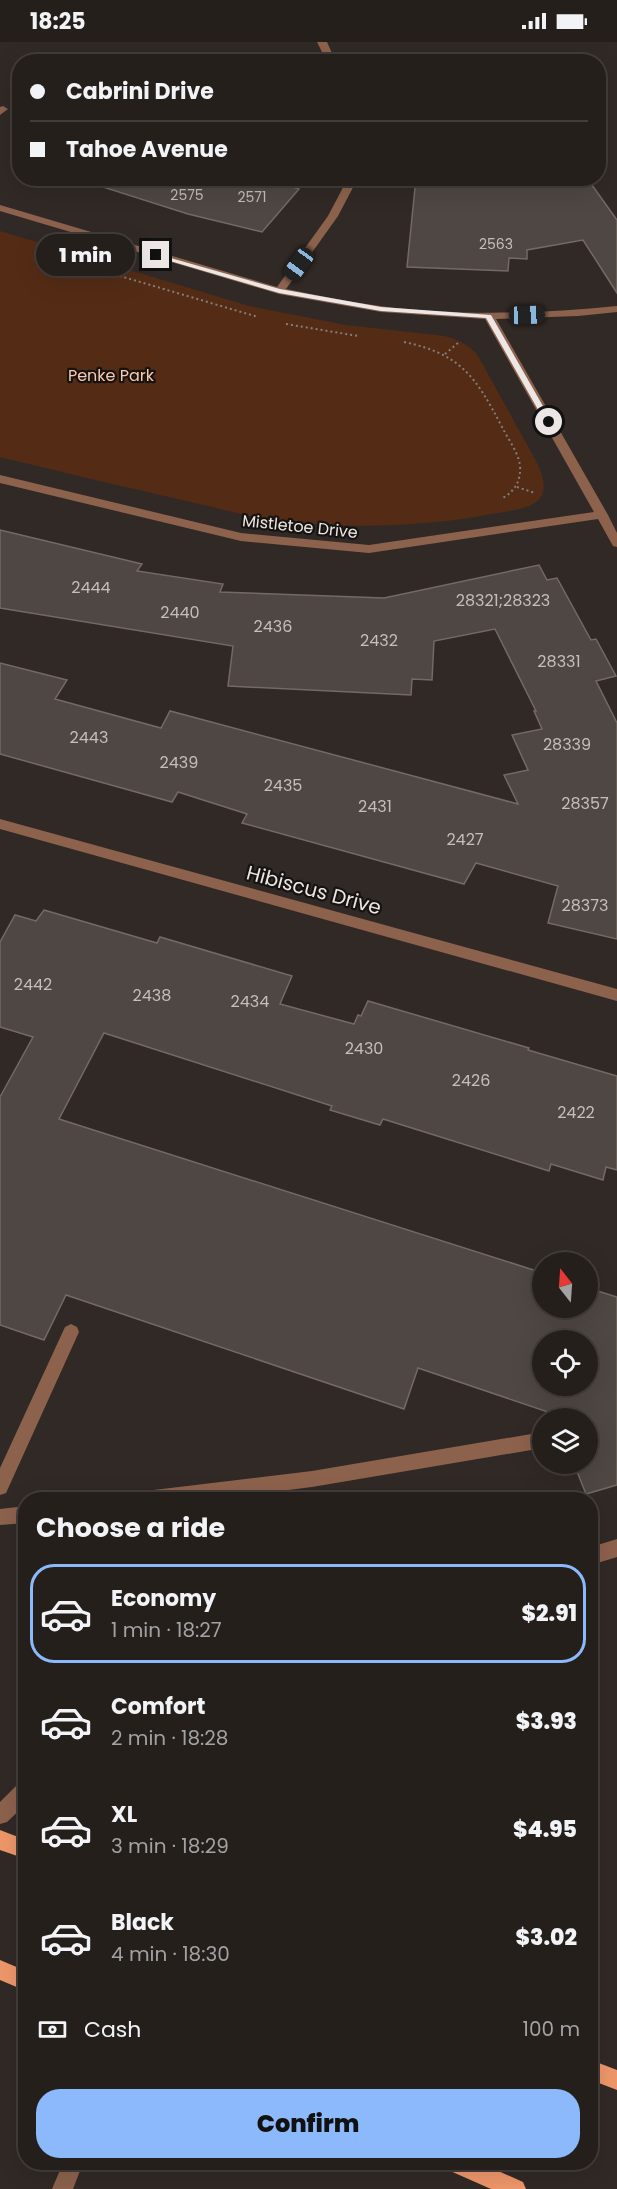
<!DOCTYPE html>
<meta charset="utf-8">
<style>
:root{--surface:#251f1c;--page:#2d2725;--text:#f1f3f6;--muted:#a3a2a3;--line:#423d3b;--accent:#8bb9fc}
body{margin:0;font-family:Poppins,sans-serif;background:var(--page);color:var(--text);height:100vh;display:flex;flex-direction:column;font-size:22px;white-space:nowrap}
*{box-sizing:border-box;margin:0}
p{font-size:20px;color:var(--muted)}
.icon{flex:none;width:33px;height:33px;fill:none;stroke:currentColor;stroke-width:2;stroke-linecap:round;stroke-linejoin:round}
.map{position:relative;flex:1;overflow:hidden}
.sheet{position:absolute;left:18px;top:1450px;width:580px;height:678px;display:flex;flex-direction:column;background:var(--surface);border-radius:24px;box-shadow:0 6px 24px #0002,0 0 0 2px var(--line)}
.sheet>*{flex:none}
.top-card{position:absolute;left:12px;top:12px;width:594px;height:132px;border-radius:24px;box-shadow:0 6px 24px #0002,0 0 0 2px var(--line);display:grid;align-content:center;height:132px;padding:0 18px;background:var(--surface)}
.needle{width:39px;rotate:343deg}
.buttons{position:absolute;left:532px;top:1210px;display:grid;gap:12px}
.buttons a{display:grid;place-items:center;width:66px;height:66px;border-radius:50%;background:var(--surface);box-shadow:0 6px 24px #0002,0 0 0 2px var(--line);font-size:30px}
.end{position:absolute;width:27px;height:27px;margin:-14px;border:8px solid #ece7e5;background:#111;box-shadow:0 0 0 3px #111}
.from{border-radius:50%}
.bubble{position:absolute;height:42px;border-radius:21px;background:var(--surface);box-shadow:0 6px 24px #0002,0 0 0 2px var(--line);font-size:20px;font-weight:800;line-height:42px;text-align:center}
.car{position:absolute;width:18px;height:36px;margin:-18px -9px;border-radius:8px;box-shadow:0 0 4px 2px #0007;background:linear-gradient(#222 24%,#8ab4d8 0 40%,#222 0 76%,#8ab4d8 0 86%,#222 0)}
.top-card b{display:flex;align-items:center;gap:21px;height:57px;font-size:22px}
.top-card b+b{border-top:2px solid var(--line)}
.top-card i{width:15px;height:15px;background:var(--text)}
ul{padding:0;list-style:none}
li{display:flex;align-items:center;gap:18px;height:99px;margin:0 12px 9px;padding:0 6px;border:3px solid transparent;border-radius:24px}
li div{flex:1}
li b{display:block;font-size:22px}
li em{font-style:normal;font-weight:800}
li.selected{border-color:var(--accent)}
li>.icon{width:54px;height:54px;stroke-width:1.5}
h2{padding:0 18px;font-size:27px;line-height:72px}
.pay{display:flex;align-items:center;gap:15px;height:66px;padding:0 18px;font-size:22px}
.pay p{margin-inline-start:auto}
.button{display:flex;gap:12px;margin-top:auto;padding:12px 18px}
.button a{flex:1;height:69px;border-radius:24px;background:var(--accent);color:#111;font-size:24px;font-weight:800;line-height:69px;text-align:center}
.status{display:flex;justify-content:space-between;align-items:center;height:42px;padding:0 30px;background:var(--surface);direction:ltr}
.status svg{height:16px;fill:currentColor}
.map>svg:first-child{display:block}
</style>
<div class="status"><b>18:25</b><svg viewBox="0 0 49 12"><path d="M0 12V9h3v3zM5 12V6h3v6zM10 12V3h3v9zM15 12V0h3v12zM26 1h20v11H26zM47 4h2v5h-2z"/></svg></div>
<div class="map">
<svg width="617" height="2147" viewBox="0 0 617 2147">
<rect width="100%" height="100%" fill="#312926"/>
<path fill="#542c16" d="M0 189 249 264 346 283 445 294C458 298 467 302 477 312L536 419C558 463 529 466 492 472 422 485 351 487 280 479 251 476 223 467 195 461 130 446 65 431 0 415Z"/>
<path fill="#4f4743" stroke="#736a65" stroke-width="1.5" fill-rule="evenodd" d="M104 136H300L293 145 299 147 262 190 188 172 103 145Z
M416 136H587L617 178V251L583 198 527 208V217L509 216 508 229 407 225Z
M0 488 142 522 137 529 223 542 220 550 384 556 539 523 547 538 557 536 591 598 596 597 616 634 596 639 617 681V897L548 881 558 844 476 821 464 842 242 781 247 772 178 750 172 760 0 712V621L67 638 55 657 161 686 170 669 518 762 504 733 528 728 512 693 542 687 534 669H536L495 587 434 599 432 638 412 637 411 653 228 644 233 604 0 566Z
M44 868 157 901 160 895 292 934 280 962 354 982 358 973 361 974 368 959 529 1006 528 1008 617 1034V1128L606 1125 603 1138 551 1122 549 1129 383 1077 380 1083 330 1068 332 1064 104 991 59 1077 543 1231V1266H588V1246L617 1255V1443L586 1452 574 1422H588V1377H556L554 1372 418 1326 404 1367 66 1253 44 1298 0 1283V1055L33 995 0 985V900L15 873 36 879ZM543 1299H588V1344H543Z"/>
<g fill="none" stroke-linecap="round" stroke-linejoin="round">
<path stroke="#847d7b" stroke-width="2" stroke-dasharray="2 3" stroke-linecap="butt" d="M110 231 258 275
M286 282 358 294
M404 300C461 312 476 335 502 385 508 397 518 410 520 423 521 438 516 448 503 456
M445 312 458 301
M517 445 535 451"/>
<path fill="#8d624d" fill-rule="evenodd" d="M317 0H327L336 20H327Z
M3 64 8 67 0 73V65Z
M348 136H358L338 174 286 247C317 253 349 260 380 264 458 274 539 272 617 264V270L578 274 496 277 608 473 617 491V505L613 504 598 477 369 511 241 499 0 441V433L241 491 369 503 594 470 485 277 381 270 279 252 0 169V163L277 245 328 174Z
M0 777 617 947V959L0 787Z
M71 1282 77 1285 79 1290 6 1451 0 1453V1426L65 1285Z
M543 1390V1406L312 1445 207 1458H128L131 1452 137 1450 312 1429Z
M26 1464V1481L0 1483V1467Z
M617 1497V1515L591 1523V1505Z
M26 1739V1762L7 1780 0 1782V1760L19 1741Z
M63 2121H83L73 2147H52Z"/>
<path fill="#ef976b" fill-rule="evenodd" d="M0 1788 26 1798V1817L0 1808Z
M0 1918 26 1929V1949L0 1938Z
M591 2018 617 2028V2048L591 2038Z
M445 2121H480L523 2140 526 2147H491L448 2128Z"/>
</g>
<path fill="#ece7e5" d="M153 211 280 247 381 265 491 273 552 380 549 382 545 380 486 276 381 269 279 251 153 214Z"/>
<g text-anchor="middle" stroke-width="4.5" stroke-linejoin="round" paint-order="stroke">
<g font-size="14" fill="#c5bfbc">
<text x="187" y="158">2575</text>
<text x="252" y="160">2571</text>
<text x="496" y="207">2563</text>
</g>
<g font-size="16" fill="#fcc9b0" stroke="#161311">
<text x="111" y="339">Penke Park</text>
</g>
<g font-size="16" fill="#ece7e5" stroke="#161311">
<text transform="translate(300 484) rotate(6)" y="6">Mistletoe Drive</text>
</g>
<g font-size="16" fill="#c5bfbc">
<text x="91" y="551">2444</text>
<text x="503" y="564">28321;28323</text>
<text x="180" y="576">2440</text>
<text x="273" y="590">2436</text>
<text x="379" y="604">2432</text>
<text x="559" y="625">28331</text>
<text x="89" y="701">2443</text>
<text x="567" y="708">28339</text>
<text x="179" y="726">2439</text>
<text x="283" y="749">2435</text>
<text x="585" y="767">28357</text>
<text x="375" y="770">2431</text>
<text x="465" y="803">2427</text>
<text x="585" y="869">28373</text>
<text x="33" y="948">2442</text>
<text x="152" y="959">2438</text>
<text x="250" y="965">2434</text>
<text x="364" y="1012">2430</text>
<text x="471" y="1044">2426</text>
<text x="576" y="1076">2422</text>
</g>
<g font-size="20" fill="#ece7e5" stroke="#161311">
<text transform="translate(314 848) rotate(15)" y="7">Hibiscus Drive</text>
</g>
</g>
</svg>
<div class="buttons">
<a><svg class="needle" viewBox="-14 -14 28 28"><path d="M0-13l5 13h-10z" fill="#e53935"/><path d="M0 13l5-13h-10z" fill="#a3a2a3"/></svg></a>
<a><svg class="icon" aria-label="locate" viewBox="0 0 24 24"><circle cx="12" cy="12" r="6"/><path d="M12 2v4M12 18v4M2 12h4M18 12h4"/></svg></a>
<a><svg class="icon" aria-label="layers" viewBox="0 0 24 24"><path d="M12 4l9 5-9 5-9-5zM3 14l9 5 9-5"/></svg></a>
</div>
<i class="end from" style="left:549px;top:380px"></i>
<i class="end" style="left:156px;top:213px"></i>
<div class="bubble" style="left:36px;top:192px;width:99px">1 min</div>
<i class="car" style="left:299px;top:222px;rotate:216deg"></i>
<i class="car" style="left:527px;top:273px;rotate:88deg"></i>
<div class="top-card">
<b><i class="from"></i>Cabrini Drive</b>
<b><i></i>Tahoe Avenue</b>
</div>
<section class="sheet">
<h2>Choose a ride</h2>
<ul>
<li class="selected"><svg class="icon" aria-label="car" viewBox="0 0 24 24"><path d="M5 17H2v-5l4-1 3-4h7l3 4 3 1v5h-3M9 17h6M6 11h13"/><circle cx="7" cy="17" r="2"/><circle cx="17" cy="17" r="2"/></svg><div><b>Economy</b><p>1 min · 18:27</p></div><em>$2.91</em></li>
<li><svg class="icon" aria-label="car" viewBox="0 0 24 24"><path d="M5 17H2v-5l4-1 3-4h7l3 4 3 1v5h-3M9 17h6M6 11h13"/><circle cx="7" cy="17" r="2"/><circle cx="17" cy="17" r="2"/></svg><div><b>Comfort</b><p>2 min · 18:28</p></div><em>$3.93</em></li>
<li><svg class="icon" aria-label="car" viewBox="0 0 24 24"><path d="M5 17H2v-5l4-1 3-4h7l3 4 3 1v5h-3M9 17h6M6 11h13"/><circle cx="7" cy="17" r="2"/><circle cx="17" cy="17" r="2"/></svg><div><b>XL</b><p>3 min · 18:29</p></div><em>$4.95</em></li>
<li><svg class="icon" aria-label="car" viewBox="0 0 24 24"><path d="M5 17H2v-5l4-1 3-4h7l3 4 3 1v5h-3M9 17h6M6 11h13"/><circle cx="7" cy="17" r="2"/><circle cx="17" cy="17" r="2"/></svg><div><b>Black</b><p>4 min · 18:30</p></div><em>$3.02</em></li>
</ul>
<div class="pay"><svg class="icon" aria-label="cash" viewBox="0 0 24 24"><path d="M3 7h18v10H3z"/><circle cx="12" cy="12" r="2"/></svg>Cash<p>100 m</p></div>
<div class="button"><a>Confirm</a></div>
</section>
</div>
